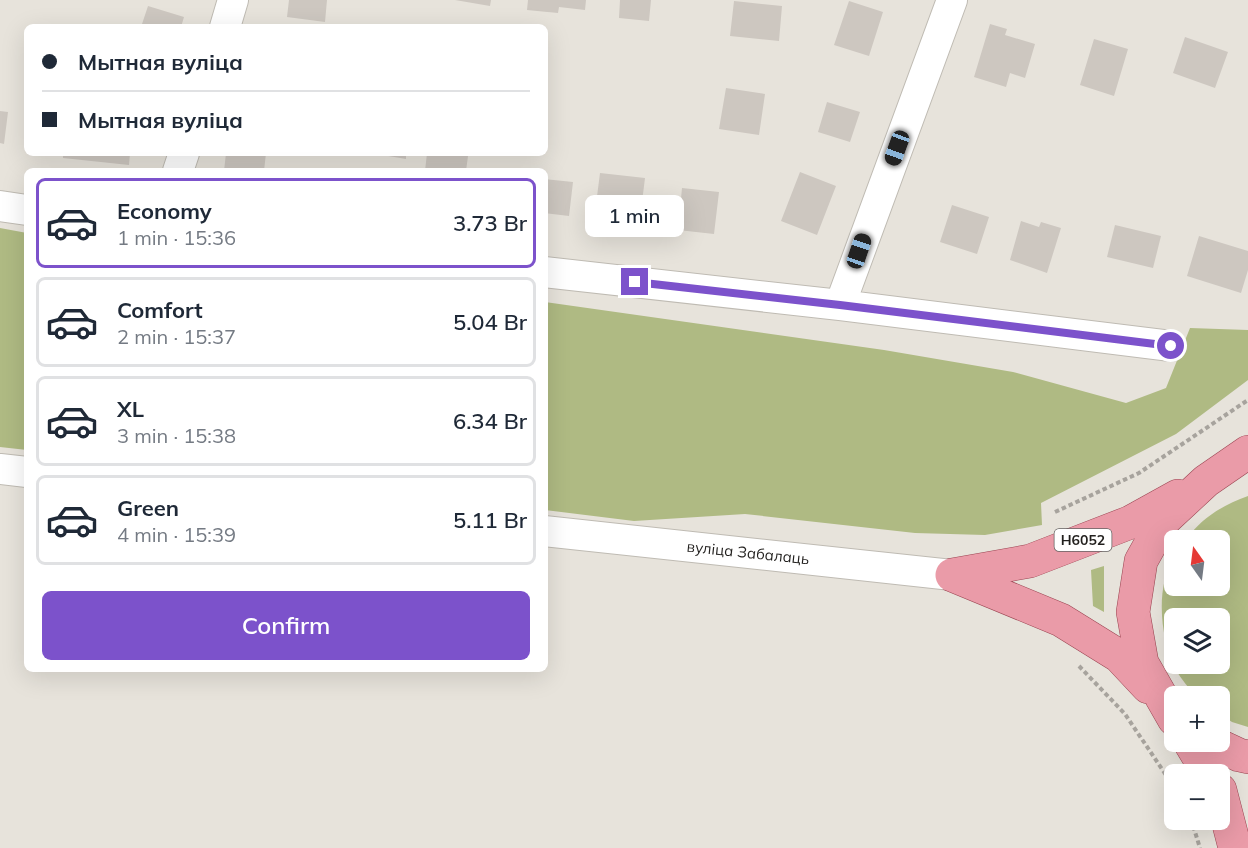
<!DOCTYPE html>
<meta charset="utf-8">
<style>
:root{--surface:#fff;--page:#f2f2f3;--text:#1f2937;--muted:#747a83;--line:#e0e1e3;--accent:#7c52cb}
body{margin:0;font-family:Mulish,sans-serif;background:var(--page);color:var(--text);height:100vh;display:flex;flex-direction:column;font-size:22px;white-space:nowrap}
*{box-sizing:border-box;margin:0}
p{font-size:20px;color:var(--muted)}
.icon{flex:none;width:33px;height:33px;fill:none;stroke:currentColor;stroke-width:2;stroke-linecap:round;stroke-linejoin:round}
.map{position:relative;flex:1;overflow:hidden}
.sheet{position:absolute;left:24px;top:168px;width:524px;height:504px;display:flex;flex-direction:column;background:var(--surface);border-radius:9px;box-shadow:0 6px 24px #0002}
.sheet>*{flex:none}
.banner{position:absolute;left:24px;top:24px;width:524px;height:132px;border-radius:9px;box-shadow:0 6px 24px #0002;display:grid;align-content:center;height:132px;padding:0 18px;background:var(--surface)}
.needle{width:39px;rotate:346deg}
.fabs{position:absolute;left:1164px;top:530px;display:grid;gap:12px}
.fabs a{display:grid;place-items:center;width:66px;height:66px;border-radius:9px;background:var(--surface);box-shadow:0 6px 24px #0002;font-size:30px}
.end{position:absolute;width:27px;height:27px;margin:-14px;border:8px solid #7c52cb;background:#fff;box-shadow:0 0 0 3px #fff}
.from{border-radius:50%}
.bubble{position:absolute;height:42px;border-radius:9px;background:var(--surface);box-shadow:0 6px 24px #0002;font-size:20px;font-weight:600;line-height:42px;text-align:center}
.car{position:absolute;width:18px;height:36px;margin:-18px -9px;border-radius:8px;box-shadow:0 0 4px 2px #0007;background:linear-gradient(#222 24%,#8ab4d8 0 40%,#222 0 76%,#8ab4d8 0 86%,#222 0)}
.banner b{display:flex;align-items:center;gap:21px;height:57px;font-size:22px}
.banner b+b{border-top:2px solid var(--line)}
.banner i{width:15px;height:15px;background:var(--text)}
ul{padding:10px 0 0;list-style:none}
li{display:flex;align-items:center;gap:18px;height:90px;margin:0 12px 9px;padding:0 6px;border:3px solid var(--line);border-radius:9px}
li div{flex:1}
li b{display:block;font-size:22px}
li em{font-style:normal;font-weight:600}
li.active{border-color:var(--accent)}
li>.icon{width:54px;height:54px;stroke-width:1.5}
.action{display:flex;gap:12px;margin-top:auto;padding:12px 18px}
.action a{flex:1;height:69px;border-radius:9px;background:var(--accent);color:#fff;font-size:24px;font-weight:600;line-height:69px;text-align:center}
.map>svg:first-child{display:block}
</style>
<div class="map">
<svg width="1248" height="848" viewBox="0 0 1248 848">
<rect width="100%" height="100%" fill="#e7e3db"/>
<path fill="#afba83" fill-rule="evenodd" d="M0 228 27 233V450L0 447Z
M545 302 884 350 1013 372 1126 403 1166 388 1190 328 1248 330V380L1176 434 1041 503 1042 525 985 535 915 533 745 514 634 521 545 510Z
M1248 496V727L1232 722 1220 714V696H1196C1189 688 1181 679 1176 670 1160 638 1155 588 1174 557V585H1220V540H1186C1201 518 1223 505 1248 496ZM1174 618H1220V663H1174Z
M1104 566V612L1093 606 1091 570Z"/>
<path fill="#cdc7c0" d="M289 0H327L325 22 287 17Z
M455 0H491L490 6Z
M528 0H586L585 10 559 7 558 13 527 10Z
M620 0H651L649 21 619 18Z
M734 1 782 6 779 41 730 36Z
M849 1 883 12 869 56 834 45Z
M148 6 184 17 181 27H141Z
M990 24 1007 29 1005 35 1035 44 1025 78 1010 73 1006 87 974 77Z
M1185 37 1228 52 1215 88 1173 73Z
M1094 39 1128 49 1114 96 1080 85Z
M726 88 765 94 759 135 719 129Z
M827 102 860 112 850 142 818 132Z
M0 111 8 112 4 144 0 143Z
M63 153H130L129 165 63 158Z
M226 153H266L264 171H224Z
M371 153H406V159Z
M427 153 468 156 466 171H425Z
M800 172 836 186 817 235 781 221Z
M600 173 645 178 640 218 595 212Z
M544 179 573 182 569 216 544 213Z
M682 188 719 192 714 234 678 230Z
M952 205 989 217 977 254 940 242Z
M1021 221 1039 227 1041 222 1061 228 1047 273 1010 260Z
M1115 225 1161 236 1153 268 1107 257Z
M1199 236 1248 251V270L1241 293 1187 276Z"/>
<g fill="none" stroke-linecap="round" stroke-linejoin="round">
<g stroke="#bfbbb3" stroke-width="32">
<path id="minor" d="M225 27 233 0
M178 171 184 153
M0 206 27 210
M544 272 840 305 1171 346
M840 305 952 0
M0 469 27 472
M544 531 952 575"/>
</g>
<g stroke="#9b4552" stroke-width="34">
<path id="major" d="M952 575 1030 561 1131 522 1178 496
M952 575 1061 620 1119 656 1148 687
M1174 719 1142 663 1133 612 1141 561 1164 520 1206 481 1248 452
M1189 741 1209 774
M1209 741 1239 755 1248 757
M1220 790 1235 848"/>
</g>
<path stroke="#a7a39d" stroke-width="4" stroke-dasharray="4.5 3" stroke-linecap="butt" d="M1055 512 1139 473 1248 400
M1079 666 1125 714 1174 787
M1191 819 1200 848"/>
<use href="#minor" stroke="#fff" stroke-width="30"/>
<use href="#major" stroke="#ea9ba8" stroke-width="33"/>
</g>
<g fill="none" stroke-linecap="round" stroke-linejoin="round">
<path stroke="#7c52cb" stroke-width="8" d="M635 282 840 305 1171 346"/>
</g>
<g text-anchor="middle" stroke-width="5" stroke-linejoin="round" paint-order="stroke">
<rect fill="#fff" stroke="#646261" stroke-width="1.5" x="1054.5" y="529" width="57" height="22" rx="4.5"/>
<g font-size="14" font-weight="bold" fill="#211f1d">
<text x="1083" y="545">Н6052</text>
</g>
<g font-size="15" fill="#211f1d" stroke="#fff">
<text transform="translate(748 553) rotate(6)" y="5">вуліца Забалаць</text>
</g>
</g>
</svg>
<div class="fabs">
<a><svg class="needle" viewBox="-14 -14 28 28"><path d="M0-13l5 13h-10z" fill="#e53935"/><path d="M0 13l5-13h-10z" fill="#747a83"/></svg></a>
<a><svg class="icon" aria-label="layers" viewBox="0 0 24 24"><path d="M12 4l9 5-9 5-9-5zM3 14l9 5 9-5"/></svg></a>
<a>+</a>
<a>−</a>
</div>
<i class="end from" style="left:1171px;top:346px"></i>
<i class="end" style="left:635px;top:282px"></i>
<div class="bubble" style="left:585px;top:195px;width:99px">1 min</div>
<i class="car" style="left:897px;top:148px;rotate:200deg"></i>
<i class="car" style="left:859px;top:251px;rotate:19deg"></i>
<div class="banner">
<b><i class="from"></i>Мытная вуліца</b>
<b><i></i>Мытная вуліца</b>
</div>
<section class="sheet">
<ul>
<li class="active"><svg class="icon" aria-label="car" viewBox="0 0 24 24"><path d="M5 17H2v-5l4-1 3-4h7l3 4 3 1v5h-3M9 17h6M6 11h13"/><circle cx="7" cy="17" r="2"/><circle cx="17" cy="17" r="2"/></svg><div><b>Economy</b><p>1 min · 15:36</p></div><em>3.73 Br</em></li>
<li><svg class="icon" aria-label="car" viewBox="0 0 24 24"><path d="M5 17H2v-5l4-1 3-4h7l3 4 3 1v5h-3M9 17h6M6 11h13"/><circle cx="7" cy="17" r="2"/><circle cx="17" cy="17" r="2"/></svg><div><b>Comfort</b><p>2 min · 15:37</p></div><em>5.04 Br</em></li>
<li><svg class="icon" aria-label="car" viewBox="0 0 24 24"><path d="M5 17H2v-5l4-1 3-4h7l3 4 3 1v5h-3M9 17h6M6 11h13"/><circle cx="7" cy="17" r="2"/><circle cx="17" cy="17" r="2"/></svg><div><b>XL</b><p>3 min · 15:38</p></div><em>6.34 Br</em></li>
<li><svg class="icon" aria-label="car" viewBox="0 0 24 24"><path d="M5 17H2v-5l4-1 3-4h7l3 4 3 1v5h-3M9 17h6M6 11h13"/><circle cx="7" cy="17" r="2"/><circle cx="17" cy="17" r="2"/></svg><div><b>Green</b><p>4 min · 15:39</p></div><em>5.11 Br</em></li>
</ul>
<div class="action"><a>Confirm</a></div>
</section>
</div>
